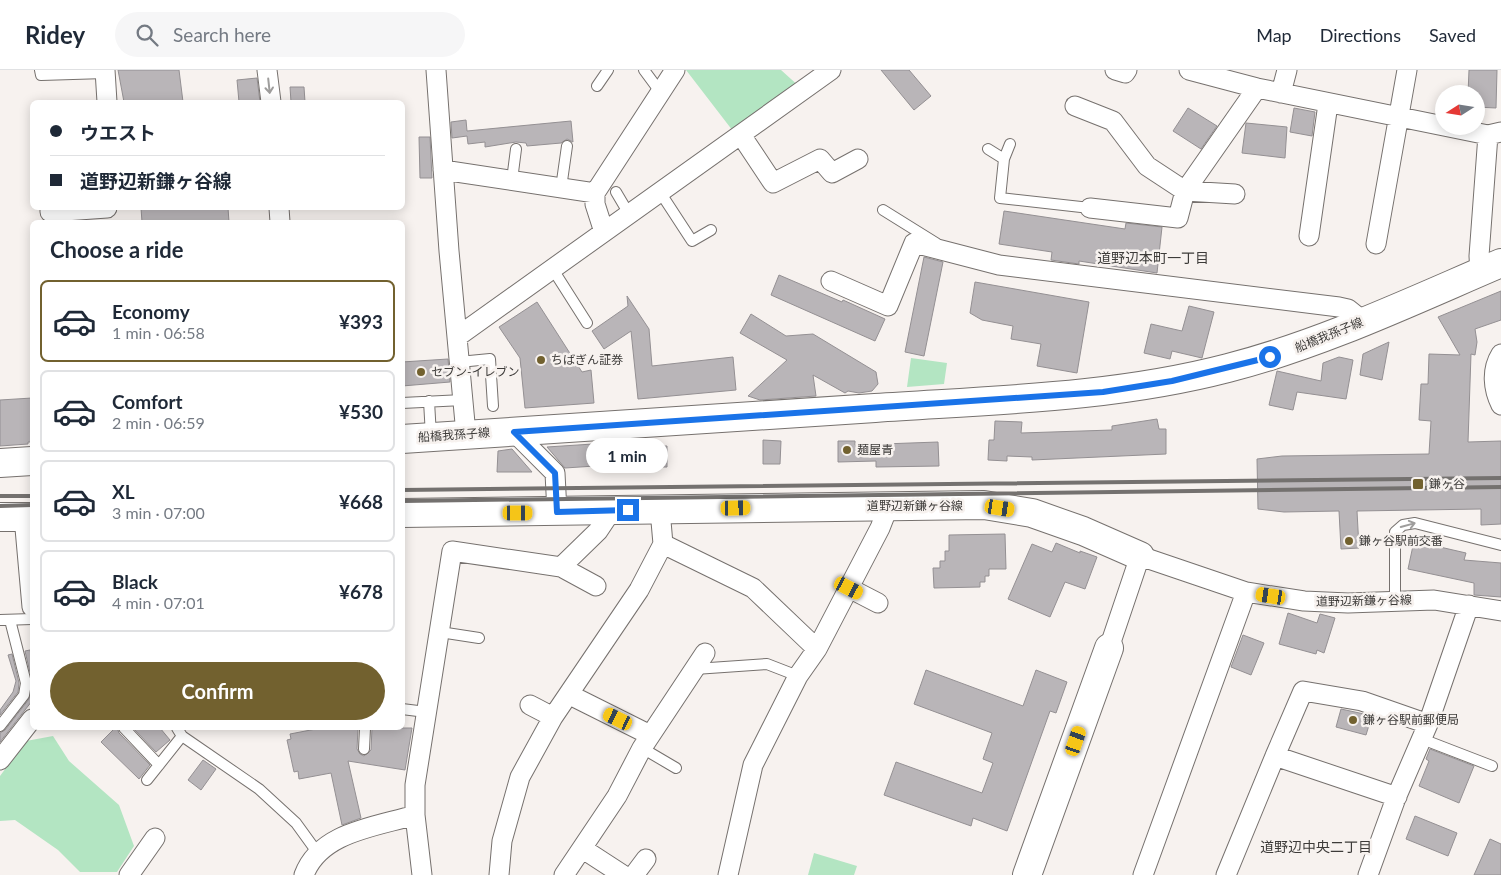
<!DOCTYPE html>
<meta charset="utf-8">
<style>
:root{--surface:#fff;--page:#f6f6f7;--text:#1f2937;--muted:#747a83;--line:#e0e1e3;--accent:#72612f}
body{margin:0;font-family:Lato,"Noto Sans JP",sans-serif;background:var(--page);color:var(--text);height:100vh;display:flex;flex-direction:column;font-size:19px;white-space:nowrap}
*{box-sizing:border-box;margin:0}
p{font-size:16px;color:var(--muted)}
.icon{flex:none;width:28px;height:28px;fill:none;stroke:currentColor;stroke-width:2;stroke-linecap:round;stroke-linejoin:round}
.map{position:relative;flex:1;overflow:hidden}
.panel{position:absolute;left:30px;top:150px;width:375px;height:510px;display:flex;flex-direction:column;background:var(--surface);border-radius:8px;box-shadow:0 2px 12px #0003}
.panel>*{flex:none}
.hud{position:absolute;left:30px;top:30px;width:375px;height:110px;border-radius:8px;box-shadow:0 2px 12px #0003;display:grid;align-content:center;height:110px;padding:0 20px;background:var(--surface)}
.needle{width:32px;rotate:258deg}
.fabs{position:absolute;left:1435px;top:15px;display:grid;gap:10px}
.fabs a{display:grid;place-items:center;width:50px;height:50px;border-radius:50%;background:var(--surface);box-shadow:0 2px 12px #0003;font-size:25px}
.end{position:absolute;width:22px;height:22px;margin:-11px;border:6px solid #1a73e8;background:#fff;box-shadow:0 0 0 2px #fff}
.from{border-radius:50%}
.bubble{position:absolute;height:35px;border-radius:18px;background:var(--surface);box-shadow:0 2px 12px #0003;font-size:16px;font-weight:700;line-height:35px;text-align:center}
.car{position:absolute;width:15px;height:30px;margin:-15px -8px;border-radius:6px;box-shadow:0 0 4px 1px #0007;background:linear-gradient(#f5c518 24%,#345 0 40%,#f5c518 0 76%,#345 0 86%,#f5c518 0)}
.hud b{display:flex;align-items:center;gap:18px;height:48px;font-size:19px}
.hud b+b{border-top:1px solid var(--line)}
.hud i{width:12px;height:12px;background:var(--text)}
ul{padding:0;list-style:none}
li{display:flex;align-items:center;gap:15px;height:82px;margin:0 10px 8px;padding:0 10px;border:2px solid var(--line);border-radius:8px}
li div{flex:1}
li b{display:block;font-size:19px}
li em{font-style:normal;font-weight:700}
li.selected{border-color:var(--accent)}
li>.icon{width:45px;height:45px;stroke-width:1.5}
h2{padding:0 20px;font-size:22px;line-height:60px}
.primary-button{display:flex;gap:10px;margin-top:auto;padding:10px 20px}
.primary-button a{flex:1;height:58px;border-radius:30px;background:var(--accent);color:#fff;font-size:20px;font-weight:700;line-height:58px;text-align:center}
header{display:flex;align-items:center;gap:30px;box-sizing:border-box;height:70px;padding:0 25px;background:var(--surface);border-bottom:1px solid var(--line)}
header strong{font-size:24px}
nav{display:flex;gap:28px;margin-inline-start:auto;font-size:18px}
.search{width:350px;height:45px;background:var(--page);display:flex;align-items:center;gap:12px;box-sizing:border-box;padding:0 18px;border-radius:28px;color:var(--muted);font-size:19px}
.map>svg:first-child{display:block}
</style>
<header>
<strong>Ridey</strong>
<div class="search"><svg class="icon" aria-label="search" viewBox="0 0 24 24"><circle cx="10" cy="10" r="6"/><path d="M15 15l6 6"/></svg>Search here</div>
<nav><a>Map</a><a>Directions</a><a>Saved</a></nav>
</header>
<div class="map">
<svg width="1501" height="805" viewBox="0 0 1501 805">
<rect width="100%" height="100%" fill="#f7f2ef"/>
<path fill="#b3e5c2" d="M686 0H781L801 18 736 65Z
M911 288 947 293 944 314 907 317Z
M53 666 69 691 119 735 134 776 117 802H80L58 780 15 750 0 751V706L26 671Z
M814 783 857 796 854 805H808Z"/>
<path fill="#b9b5b8" stroke="#949093" d="M118 0H179L183 32H124Z
M881 0H909L931 26 914 40Z
M1469 0H1497L1496 38 1476 37V24H1468Z
M257 8 260 32H239L237 10Z
M290 17H304L305 32H291Z
M1188 38 1217 56 1201 79 1173 61Z
M1294 38 1315 42 1312 66 1290 62Z
M466 50 467 61 571 51 573 72 567 69 561 73 527 76 526 73 516 72 485 77V72L468 74 467 66 452 68 451 52Z
M1246 53 1287 57 1285 88 1242 83Z
M419 67H430L432 108H420Z
M141 138H228L229 152H142Z
M1004 141 1125 159 1126 153 1162 157 1157 203 1079 191V194L1051 190 1052 182 999 174Z
M924 187 943 192 924 286 905 282Z
M779 205 842 232 843 230 885 249 875 271 771 225Z
M975 212 1089 232 1077 303 1037 296 1041 274 1011 269 1013 256 982 250 970 243Z
M1501 221V250L1475 259 1477 272 1475 285 1471 284 1468 372 1501 371V454L1481 455V439L1357 441 1359 478 1341 479 1339 441 1284 442 1258 439 1257 389 1282 386 1429 384 1431 351 1419 350 1421 314H1428L1429 284 1460 285 1438 247Z
M627 226 649 259 652 296 733 287 736 320 638 329 631 261 604 279 592 261 628 236Z
M537 232 582 302 591 300 594 333 525 338 520 288 499 257Z
M1189 236 1214 242 1202 288 1172 281 1170 289 1144 283 1151 254 1182 261Z
M751 244 786 266 813 264 876 302 878 314 872 321 859 323 848 321 845 323 813 305 816 326 760 330 748 326 787 290 740 263Z
M1389 272 1382 310 1360 305 1363 284Z
M1339 287 1353 290 1346 329 1297 322 1293 340 1269 335 1277 301 1321 311 1323 293Z
M448 289 450 312 402 316V292Z
M32 328V372H28V374L0 376V330Z
M1157 349 1159 359H1166V384L1032 390V387L1007 386V391L988 390 989 370H994L995 351 1022 352 1021 363 1112 360V356Z
M763 370 781 371 780 394H763Z
M838 371H855V375L938 372 939 396 876 397V391L838 392Z
M593 374 595 396 565 398 547 377Z
M647 376H667V397H647Z
M512 379 532 402H497L498 381Z
M1005 464 1006 499H989V506H985V512H980V517L934 518 933 498H940V491H945V481H949V465Z
M1414 471 1466 483 1464 490 1501 493V527L1474 525V513L1408 499Z
M1056 473 1080 483V481L1097 487 1085 519 1065 512 1050 547 1008 529 1032 474 1052 482Z
M1288 543 1317 553 1320 544 1335 548 1324 583 1317 580 1316 584 1279 574Z
M1243 565 1264 573 1251 605 1231 597Z
M30 580 32 589V611L25 581Z
M12 584 19 613 18 622 0 645V640L13 622 16 611 8 585Z
M926 600 1023 636 1036 600 1067 612 1056 643 1050 641 1007 761 973 748 971 756 884 725 896 692 982 723 993 693 983 689 992 663 914 634Z
M32 616V631L0 672V663L5 660 29 629Z
M1341 639 1364 644 1362 650 1370 652 1366 665 1336 657Z
M115 658H117L119 663 150 695 139 709 101 672Z
M133 658H160L170 670 156 682Z
M321 658H358L357 679 360 684 364 686 371 680 372 658H412L405 700 348 691 361 748 342 755 331 703 299 709 298 701 294 702 287 670 291 669 290 664Z
M1430 679 1474 696 1459 733 1419 716 1429 691 1426 689Z
M203 690 216 699 201 720 188 710Z
M1415 746 1457 763 1448 786 1406 769Z
M1490 769 1501 774V805H1474Z"/>
<g fill="none" stroke-linecap="round" stroke-linejoin="round">
<g stroke="#76716e" stroke-width="12">
<path id="lane" d="M40 0 41 5 105 3
M644 0 661 23
M597 16 608 0
M988 79 1004 89 1000 128 1090 138
M1004 89 1010 74
M512 110 516 79
M561 118 567 76
M616 122 629 144
M660 122 692 171 711 160
M883 140 936 173
M552 198 587 253
M459 292 490 289 493 336
M429 331 431 366
M402 333 463 330
M1395 530V462L1403 455 1415 453 1501 475
M0 550 32 549
M440 562 479 568
M695 599 767 594 798 606
M402 639 426 642
M0 656 24 625 26 613 10 550
M124 658 159 695
M177 658 182 666 259 719 296 753 317 782
M1422 669 1492 696
M642 678 676 698
M364 679 365 658
M147 710 182 666"/>
</g>
<g stroke="#76716e" stroke-width="21">
<path id="street" d="M105 0 107 32
M267 0 271 32
M436 0 449 181 466 364
M1115 0 1125 3 1127 0
M1189 0 1257 18 1488 65 1501 62
M1281 23 1287 0
M1075 36 1113 51 1147 96 1185 121 1178 148 1090 138
M741 65 773 113 820 89 832 103 858 89
M443 100 595 123V134L604 162
M595 123 675 0
M1235 124 1185 121 1257 18
M50 138V142L107 138
M279 138 280 152
M1309 166 1328 34
M1376 174 1407 0
M1480 202 1479 186 1488 65
M831 211 888 236 914 173 999 195 1339 237 1348 239 1363 251
M457 267 831 0
M1501 284C1491 300 1493 319 1501 335
M514 362 555 403 557 442
M24 447 32 537
M663 474 753 518 817 579
M561 497 596 516
M849 518 878 533
M1109 578 1140 486 1246 522 1304 531 1348 533 1434 530 1501 541
M570 625 650 665
M530 635 553 647
M0 690 32 649
M1397 727 1275 686 1303 621 1362 631 1428 654
M583 779 623 805
M129 805 155 768
M304 805C320 762 375 757 415 745
M422 805 415 745V715L452 481 561 497 598 461 612 440
M499 805 502 771 520 707 553 647 639 520 663 474 660 440
M564 805 617 726 642 678 705 583
M634 805 646 789
M728 805 753 695 798 606 817 579 880 458 889 435
M1143 805 1246 522
M1226 805 1275 686
M1368 805 1396 728 1428 654 1469 535"/>
</g>
<g stroke="#76716e" stroke-width="30">
<path id="secondary" d="M402 443 984 435 1032 443 1083 461 1140 486
M0 447H32
M1027 805 1109 578"/>
</g>
<g stroke="#76716e" stroke-width="30">
<path id="primary" d="M402 369C560 358 718 348 875 338 993 330 1113 328 1228 298 1322 274 1412 231 1501 193
M0 393 32 391"/>
</g>
<use href="#lane" stroke="#fff" stroke-width="10"/>
<use href="#street" stroke="#fff" stroke-width="19"/>
<use href="#secondary" stroke="#fff" stroke-width="28"/>
<use href="#primary" stroke="#fff" stroke-width="28"/>
<path stroke="#74716f" stroke-width="4" d="M402 420 1501 408
M0 426H32
M402 431 1501 417
M0 436 32 435"/>
</g>
<defs><path id="oneway-shaft" d="M-6 0H5M1.5-3L5.5 0L1.5 3" fill="none" stroke-width="1.6" stroke-linecap="round" stroke-linejoin="round" transform="scale(1.25)"/></defs>
<g stroke="#9e9d9c">
<use href="#oneway-shaft" transform="translate(269 16) rotate(84)"/>
<use href="#oneway-shaft" transform="translate(1408 455) rotate(-15)"/>
</g>
<g fill="none" stroke-linecap="round" stroke-linejoin="round">
<path stroke="#1a73e8" stroke-width="6" d="M628 440 557 442 555 403 514 362 1103 322 1172 311 1270 287"/>
</g>
<g fill="#72612f" stroke="#f7f2ef" stroke-width="2">
<circle cx="541" cy="290" r="5"/>
<circle cx="421" cy="302" r="5"/>
<circle cx="847" cy="380" r="5"/>
<rect x="1412" y="408" width="12" height="12" rx="2.5"/>
<circle cx="1349" cy="471" r="5"/>
<circle cx="1353" cy="650" r="5"/>
</g>
<g text-anchor="middle" stroke-width="5" stroke-linejoin="round" paint-order="stroke">
<g font-size="12" fill="#3d3b39" stroke="#f7f2ef">
<text transform="translate(1329 265) rotate(-22)" y="4">船橋我孫子線</text>
<text transform="translate(454 365) rotate(-4)" y="4">船橋我孫子線</text>
<text x="915" y="440">道野辺新鎌ヶ谷線</text>
<text transform="translate(1364 531) rotate(-1)" y="4">道野辺新鎌ヶ谷線</text>
</g>
<g font-size="12" fill="#3d3b39" stroke="#f7f2ef" text-anchor="start">
<text x="551" y="294">ちばぎん証券</text>
<text x="431" y="306">セブン-イレブン</text>
<text x="857" y="384">麺屋青</text>
<text x="1429" y="418">鎌ヶ谷</text>
<text x="1359" y="475">鎌ヶ谷駅前交番</text>
<text x="1363" y="654">鎌ヶ谷駅前郵便局</text>
</g>
<g font-size="14" fill="#3d3b39" stroke="#f7f2ef">
<text x="1153" y="193">道野辺本町一丁目</text>
<text x="1316" y="782">道野辺中央二丁目</text>
</g>
</g>
</svg>
<div class="fabs">
<a><svg class="needle" viewBox="-14 -14 28 28"><path d="M0-13l5 13h-10z" fill="#e53935"/><path d="M0 13l5-13h-10z" fill="#747a83"/></svg></a>
</div>
<i class="end from" style="left:1270px;top:287px"></i>
<i class="end" style="left:628px;top:440px"></i>
<div class="bubble" style="left:586px;top:368px;width:82px">1 min</div>
<i class="car" style="left:736px;top:438px;rotate:89deg"></i>
<i class="car" style="left:1000px;top:438px;rotate:99deg"></i>
<i class="car" style="left:518px;top:443px;rotate:90deg"></i>
<i class="car" style="left:849px;top:518px;rotate:117deg"></i>
<i class="car" style="left:1271px;top:526px;rotate:279deg"></i>
<i class="car" style="left:618px;top:649px;rotate:296deg"></i>
<i class="car" style="left:1076px;top:671px;rotate:19deg"></i>
<div class="hud">
<b><i class="from"></i>ウエスト</b>
<b><i></i>道野辺新鎌ヶ谷線</b>
</div>
<section class="panel">
<h2>Choose a ride</h2>
<ul>
<li class="selected"><svg class="icon" aria-label="car" viewBox="0 0 24 24"><path d="M5 17H2v-5l4-1 3-4h7l3 4 3 1v5h-3M9 17h6M6 11h13"/><circle cx="7" cy="17" r="2"/><circle cx="17" cy="17" r="2"/></svg><div><b>Economy</b><p>1 min · 06:58</p></div><em>¥393</em></li>
<li><svg class="icon" aria-label="car" viewBox="0 0 24 24"><path d="M5 17H2v-5l4-1 3-4h7l3 4 3 1v5h-3M9 17h6M6 11h13"/><circle cx="7" cy="17" r="2"/><circle cx="17" cy="17" r="2"/></svg><div><b>Comfort</b><p>2 min · 06:59</p></div><em>¥530</em></li>
<li><svg class="icon" aria-label="car" viewBox="0 0 24 24"><path d="M5 17H2v-5l4-1 3-4h7l3 4 3 1v5h-3M9 17h6M6 11h13"/><circle cx="7" cy="17" r="2"/><circle cx="17" cy="17" r="2"/></svg><div><b>XL</b><p>3 min · 07:00</p></div><em>¥668</em></li>
<li><svg class="icon" aria-label="car" viewBox="0 0 24 24"><path d="M5 17H2v-5l4-1 3-4h7l3 4 3 1v5h-3M9 17h6M6 11h13"/><circle cx="7" cy="17" r="2"/><circle cx="17" cy="17" r="2"/></svg><div><b>Black</b><p>4 min · 07:01</p></div><em>¥678</em></li>
</ul>
<div class="primary-button"><a>Confirm</a></div>
</section>
</div>
